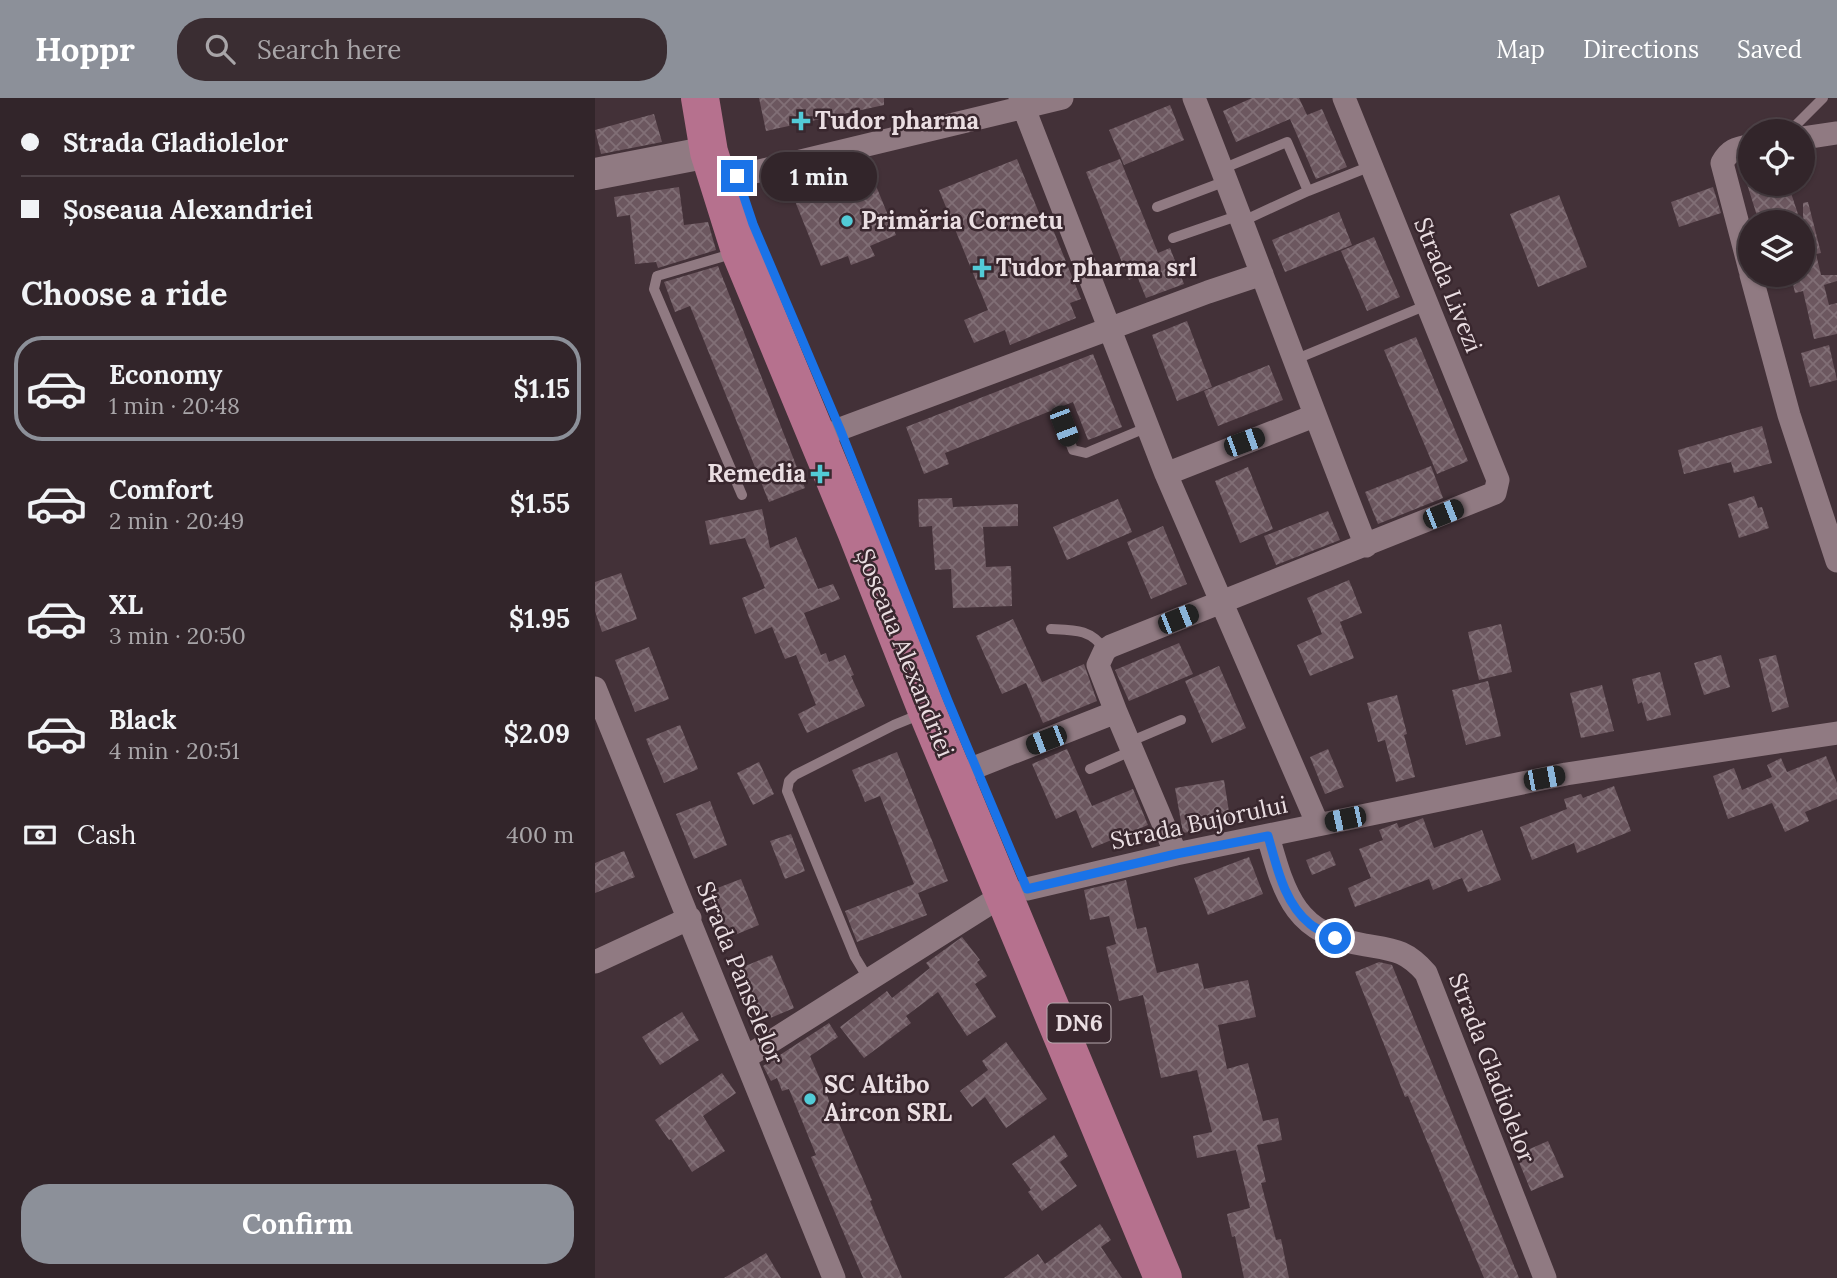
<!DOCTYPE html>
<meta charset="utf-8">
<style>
:root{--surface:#32252a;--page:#3a2d32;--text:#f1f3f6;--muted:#a8a5a8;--line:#4d4247;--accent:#8c9099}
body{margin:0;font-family:Lora,serif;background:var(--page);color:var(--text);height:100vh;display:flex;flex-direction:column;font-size:26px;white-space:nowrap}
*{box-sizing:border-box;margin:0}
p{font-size:23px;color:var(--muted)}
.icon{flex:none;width:38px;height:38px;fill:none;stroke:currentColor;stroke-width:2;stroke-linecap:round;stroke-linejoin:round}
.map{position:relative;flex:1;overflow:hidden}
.side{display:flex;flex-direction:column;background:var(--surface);width:595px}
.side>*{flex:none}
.hud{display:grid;align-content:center;height:154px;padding:0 21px;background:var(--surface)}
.tools{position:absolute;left:1143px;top:21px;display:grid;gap:14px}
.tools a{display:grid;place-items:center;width:77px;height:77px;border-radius:50%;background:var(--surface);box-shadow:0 2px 5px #0004,0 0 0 2px var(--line);font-size:35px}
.end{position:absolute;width:32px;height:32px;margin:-16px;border:9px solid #1a73e8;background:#fff;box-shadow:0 0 0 4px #fff}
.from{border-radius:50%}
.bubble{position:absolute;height:49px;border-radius:24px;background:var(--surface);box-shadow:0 2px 5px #0004,0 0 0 2px var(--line);font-size:23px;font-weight:700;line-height:49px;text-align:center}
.car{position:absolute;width:21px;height:42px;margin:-21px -10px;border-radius:9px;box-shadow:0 0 5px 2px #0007;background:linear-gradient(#222 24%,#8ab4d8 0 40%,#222 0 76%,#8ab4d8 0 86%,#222 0)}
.hud b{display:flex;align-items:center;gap:24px;height:66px;font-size:26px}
.hud b+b{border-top:2px solid var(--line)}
.hud i{width:18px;height:18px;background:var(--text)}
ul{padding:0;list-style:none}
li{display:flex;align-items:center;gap:21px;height:105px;margin:0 14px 10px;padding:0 7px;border:4px solid transparent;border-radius:28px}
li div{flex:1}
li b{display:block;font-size:26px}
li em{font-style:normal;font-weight:700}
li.selected{border-color:var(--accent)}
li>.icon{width:63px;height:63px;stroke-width:1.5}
h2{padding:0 21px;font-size:32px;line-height:84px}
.pay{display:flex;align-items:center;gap:18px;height:77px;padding:0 21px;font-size:26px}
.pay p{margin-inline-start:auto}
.action{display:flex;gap:14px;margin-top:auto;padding:14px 21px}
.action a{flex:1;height:80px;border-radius:28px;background:var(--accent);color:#fff;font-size:28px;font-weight:700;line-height:80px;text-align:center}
header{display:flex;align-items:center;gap:42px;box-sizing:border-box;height:98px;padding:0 35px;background:var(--accent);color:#fff}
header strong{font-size:33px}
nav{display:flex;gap:38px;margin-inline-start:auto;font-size:24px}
.search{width:490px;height:63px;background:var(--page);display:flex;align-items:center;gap:18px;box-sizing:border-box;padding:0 24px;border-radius:28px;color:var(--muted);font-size:26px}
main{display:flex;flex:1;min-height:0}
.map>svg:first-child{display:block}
</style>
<header>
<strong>Hoppr</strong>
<div class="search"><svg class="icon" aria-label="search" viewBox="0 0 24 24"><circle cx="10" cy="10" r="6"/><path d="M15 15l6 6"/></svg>Search here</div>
<nav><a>Map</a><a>Directions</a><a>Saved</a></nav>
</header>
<main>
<section class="side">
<div class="hud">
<b><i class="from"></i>Strada Gladiolelor</b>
<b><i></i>Șoseaua Alexandriei</b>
</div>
<h2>Choose a ride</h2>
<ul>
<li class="selected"><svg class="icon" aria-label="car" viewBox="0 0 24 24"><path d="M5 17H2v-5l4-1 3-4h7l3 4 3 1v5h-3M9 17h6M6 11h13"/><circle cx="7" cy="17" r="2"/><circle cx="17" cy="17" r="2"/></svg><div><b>Economy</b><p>1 min · 20:48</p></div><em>$1.15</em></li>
<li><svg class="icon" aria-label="car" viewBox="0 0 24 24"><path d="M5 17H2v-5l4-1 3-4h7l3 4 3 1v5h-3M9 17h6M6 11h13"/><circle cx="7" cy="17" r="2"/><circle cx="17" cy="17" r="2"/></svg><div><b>Comfort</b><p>2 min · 20:49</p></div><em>$1.55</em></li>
<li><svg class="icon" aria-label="car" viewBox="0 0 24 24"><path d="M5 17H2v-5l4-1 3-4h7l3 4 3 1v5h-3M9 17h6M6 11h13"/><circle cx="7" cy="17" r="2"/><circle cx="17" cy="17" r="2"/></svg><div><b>XL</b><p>3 min · 20:50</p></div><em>$1.95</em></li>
<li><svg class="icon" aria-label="car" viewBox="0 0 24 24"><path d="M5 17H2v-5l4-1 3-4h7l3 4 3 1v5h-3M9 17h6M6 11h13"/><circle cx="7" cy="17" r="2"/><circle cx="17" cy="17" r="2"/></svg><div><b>Black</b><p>4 min · 20:51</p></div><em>$2.09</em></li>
</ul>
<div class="pay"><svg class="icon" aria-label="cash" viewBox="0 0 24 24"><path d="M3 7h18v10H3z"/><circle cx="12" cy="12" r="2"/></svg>Cash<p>400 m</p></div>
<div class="action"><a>Confirm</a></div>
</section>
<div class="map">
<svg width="1242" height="1180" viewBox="0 0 1242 1180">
<defs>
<pattern id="building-cross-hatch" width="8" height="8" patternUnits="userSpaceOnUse" patternTransform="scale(1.75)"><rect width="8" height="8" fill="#6c575f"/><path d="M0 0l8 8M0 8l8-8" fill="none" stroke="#816f76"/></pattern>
</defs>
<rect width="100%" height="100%" fill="#433138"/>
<path fill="url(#building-cross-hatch)" d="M164 0H289V7L171 33Z
M657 0H704L712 17 727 11 752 69 721 81 695 21 641 44 628 13Z
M575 7 589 42 529 67 514 32Z
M59 16 67 44 6 56 0 32Z
M422 61 451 132 457 129 486 201 475 205 481 220 415 247 410 232 379 245 369 222 393 212 344 92Z
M525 61 563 155 575 150 589 186 551 200 542 178 534 182 491 74Z
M275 73 301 137 275 148 280 158 256 167 253 158 226 168 200 103Z
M1152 86H1193L1203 116 1176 124H1164Z
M84 89 89 127 113 124 121 152 63 170 61 164 40 166 35 117 22 119 19 99Z
M1118 89 1126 115 1084 129 1076 104Z
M964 97 992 169 943 189 915 116Z
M1213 104 1226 155 1221 156 1226 177H1242V183L1229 187 1234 207 1242 205V236L1219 241 1208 193 1200 195 1196 177H1208V105Z
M744 114 757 147 690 174 677 142Z
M779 139 805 199 772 213 746 153Z
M123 168 210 390 174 404 95 208 80 214 69 184Z
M592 223 617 289 582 303 557 237Z
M821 239 873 363 842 376 789 252Z
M1234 247 1242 282 1215 289 1206 255Z
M498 256 527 329 493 342 478 304 350 355 354 366 329 376 311 329Z
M674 267 688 302 623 328 609 293Z
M1167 328 1177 365 1139 375 1136 364 1089 376 1083 352Z
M836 368 848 400 783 426 770 394Z
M653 369 678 431 645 445 620 383Z
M1159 398 1163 410 1167 409 1174 430 1144 440 1133 406Z
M357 400 358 409 423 406V428L388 429 391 469 416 468 417 508 358 510 356 471 340 472 337 428 324 429 323 401Z
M523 401 537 434 472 462 458 429Z
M167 411 175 450 201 439 223 491 238 486 245 501 209 515 226 557 231 555 234 564 250 557 259 577 256 578 270 608 212 635 203 616 221 607 201 557 190 561 177 529 160 536 147 500 170 490 150 440 115 447 110 423Z
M733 413 745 442 681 467 669 438Z
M568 428 592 486 556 501 532 444Z
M26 475 42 521 7 534 0 513V484Z
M754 482 767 515 745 524 759 560 715 578 702 547 727 536 712 500Z
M418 521 447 584 489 566 502 603 448 625 431 585 407 596 381 538Z
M906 526 917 574 884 582 873 534Z
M584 545 598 576 534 603 520 572Z
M54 549 74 601 40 614 20 562Z
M1126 557 1135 589 1109 597 1099 565Z
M1181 557 1194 609 1177 614 1164 561Z
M624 568 651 630 617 645 590 583Z
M1065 574 1076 617 1052 623 1047 604 1043 606 1037 581Z
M893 583 906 638 871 647 857 592Z
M1007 587 1019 633 986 640 975 595Z
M802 597 812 636 809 637 820 679 801 684 790 642 783 644 772 605Z
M85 627 103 671 69 685 51 641Z
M472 651 497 708 538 691 553 727 497 750 481 712 461 721 437 666Z
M733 651 749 689 730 696 715 659Z
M302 654 353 783 323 795 332 817 262 844 250 813 319 786 285 698 270 704 257 672Z
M1231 658 1242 685V701L1210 714 1214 723 1190 734 1177 705 1133 721 1118 678 1139 670 1147 692 1177 679 1172 667 1186 660 1192 674Z
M164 664 179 696 158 707 142 675Z
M629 682 636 727 588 735 580 690Z
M1019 688 1036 733 982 755 979 745 937 762 925 729 972 711 969 701 986 696 988 700Z
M115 703 132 747 99 761 81 716Z
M828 720 839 750 887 732 906 782 873 794 867 780 838 792 834 781 760 809 753 790 776 780 764 751 788 742 784 732 802 725 804 730Z
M196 736 210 773 190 781 175 743Z
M29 753 40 779 0 795V765Z
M735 753 741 767 717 777 711 762Z
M654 759 668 796 613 817 599 780Z
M146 781 164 827 130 841 112 794Z
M531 782 542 831 551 829 562 875 603 865 609 891 653 882 661 919 623 927 632 971 653 965 668 1023 683 1020 687 1042 662 1047 671 1084 666 1085 681 1142 686 1141 694 1180H649L640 1138 637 1139 632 1116 655 1110 641 1052 602 1060 598 1038 617 1034 602 972 566 980 548 897 524 903 511 849 521 846 514 818 495 822 489 792Z
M367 839 385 862 382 864 392 878 380 886 401 919 372 938 343 894 311 918 316 925 269 960 245 929 292 893 297 900 335 870 331 865Z
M177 857 199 910 166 924 143 871Z
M784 864 797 867 924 1180H889L813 998 810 999 760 874Z
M87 914 104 942 65 967 47 939Z
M234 925 243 939 215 958 277 1102 275 1103 307 1180H268L216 1059 221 1057 194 991 187 993 182 980 176 983 168 968Z
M411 944 452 1001 411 1030 390 999 377 1009 365 993 393 972 387 963Z
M127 975 141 995 108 1018 130 1053 97 1074 76 1041 74 1042 60 1022Z
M459 1037 473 1058 465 1064 482 1088 447 1113 433 1094 436 1092 417 1066Z
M953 1043 969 1079 936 1093 921 1057Z
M505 1126 516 1142 506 1149 527 1180H409L443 1156 450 1166Z
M171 1155 186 1180H129Z"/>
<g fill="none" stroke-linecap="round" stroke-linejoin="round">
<path stroke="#907a82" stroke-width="10" d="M1195 33 1228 0
M627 71 692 44 713 93
M562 109 631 83
M648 123 713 93 776 68
M578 140 645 117
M140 155 62 178 59 191 147 397
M699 262 832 207
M469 328 478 352 491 355 553 329
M456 531C479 532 496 531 510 552
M534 644 586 622
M495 671 536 653
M274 882 260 859 192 693 194 683 200 677 299 627 326 616"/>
<path stroke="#907a82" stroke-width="23" d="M425 0 571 376 723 727
M599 0C658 149 712 299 771 448
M1208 40 1242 35
M1155 48C1141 50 1134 52 1127 65L1155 172
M143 78 467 0
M1156 177 1194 317 1242 463
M245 331 613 194 667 176
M571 376 719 318
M0 590 239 1180
M521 614 503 567 510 552 516 548 900 395 903 382 749 0
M381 669 521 614 581 756
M673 738C690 798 700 836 770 847 799 852 811 852 831 875L950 1180
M432 791 581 756 971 676 1242 635
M0 864 95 820
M150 960 408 797"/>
<path stroke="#907a82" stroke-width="32" d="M0 76 114 54"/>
<path stroke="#b6718e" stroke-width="38" d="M105 0 114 54 145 153 261 433 332 613 568 1180"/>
</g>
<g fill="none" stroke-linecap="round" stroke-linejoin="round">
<path stroke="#1a73e8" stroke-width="9" d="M142 78 158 126 245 331 353 603 432 791 581 756 673 738C682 769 689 805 715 826 722 832 732 835 740 840"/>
</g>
<g fill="#52cbd7" stroke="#39272e" stroke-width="2.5">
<path d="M202.5 12.5h7v7h7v7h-7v7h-7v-7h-7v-7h7z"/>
<circle cx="252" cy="123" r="7"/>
<path d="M383.5 159.5h7v7h7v7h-7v7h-7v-7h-7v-7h7z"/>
<path d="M221.5 365.5h7v7h7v7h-7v7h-7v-7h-7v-7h7z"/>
<circle cx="215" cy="1001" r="7"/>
</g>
<g text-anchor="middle" stroke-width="5" stroke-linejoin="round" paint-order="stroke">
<rect fill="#39272e" stroke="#b5a7ac" stroke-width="2" x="452.5" y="905.5" width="63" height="39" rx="5"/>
<g font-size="23" font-weight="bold" fill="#eadee2">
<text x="484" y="933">DN6</text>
</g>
<g font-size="24" font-weight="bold" fill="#eadee2" stroke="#39272e" text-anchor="start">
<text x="220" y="31">Tudor pharma</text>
<text x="266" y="131">Primăria Cornetu</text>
<text x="401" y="178">Tudor pharma srl</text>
<text x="211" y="384" text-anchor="end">Remedia</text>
<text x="229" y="995">SC Altibo<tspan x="229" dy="28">Aircon SRL</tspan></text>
</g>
<g font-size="24" fill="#eadee2" stroke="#39272e">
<text transform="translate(853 187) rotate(68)" y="8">Strada Livezi</text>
<text transform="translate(310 555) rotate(68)" y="8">Șoseaua Alexandriei</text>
<text transform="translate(604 725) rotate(-12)" y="8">Strada Bujorului</text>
<text transform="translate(145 875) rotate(68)" y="8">Strada Panselelor</text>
<text transform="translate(897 970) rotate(69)" y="8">Strada Gladiolelor</text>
</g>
</g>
</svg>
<div class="tools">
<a><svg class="icon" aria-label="locate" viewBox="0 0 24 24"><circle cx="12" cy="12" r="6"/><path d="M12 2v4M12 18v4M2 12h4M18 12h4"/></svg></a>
<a><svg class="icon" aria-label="layers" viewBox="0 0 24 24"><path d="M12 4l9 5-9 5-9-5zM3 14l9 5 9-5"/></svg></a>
</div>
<i class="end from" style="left:740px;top:840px"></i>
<i class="end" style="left:142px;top:78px"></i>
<div class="bubble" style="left:166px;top:54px;width:116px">1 min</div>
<i class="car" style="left:469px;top:328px;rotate:159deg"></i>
<i class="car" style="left:649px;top:344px;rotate:70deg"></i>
<i class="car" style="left:848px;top:416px;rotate:68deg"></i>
<i class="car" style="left:583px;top:521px;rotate:68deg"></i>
<i class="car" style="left:451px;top:642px;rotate:249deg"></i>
<i class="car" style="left:949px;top:680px;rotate:79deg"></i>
<i class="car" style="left:750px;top:721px;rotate:258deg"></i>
</div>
</main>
